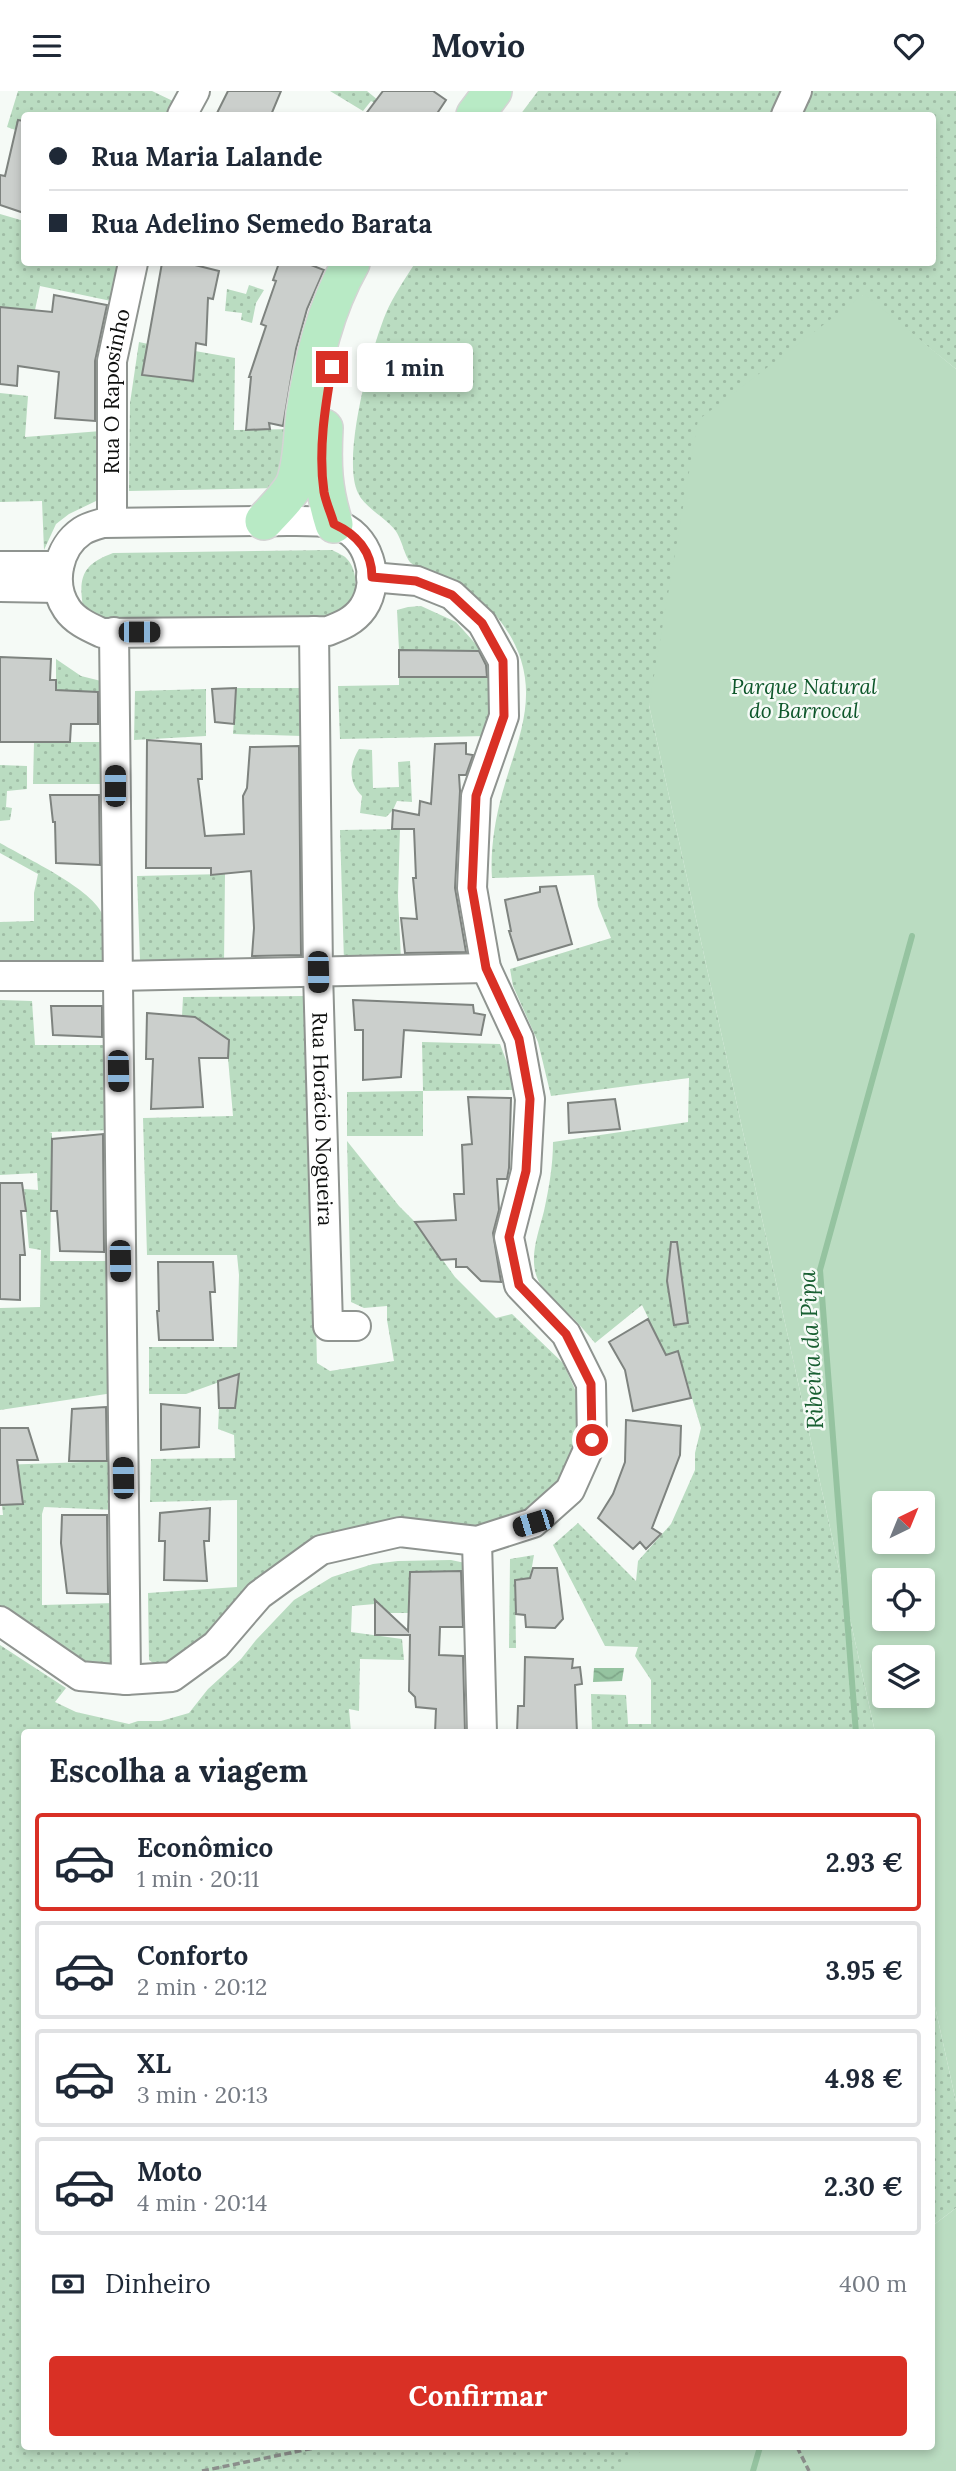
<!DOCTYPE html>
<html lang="pt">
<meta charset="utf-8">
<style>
:root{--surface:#fff;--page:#f6f6f7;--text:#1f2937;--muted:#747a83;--line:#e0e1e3;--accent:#d93025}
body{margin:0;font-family:Lora,serif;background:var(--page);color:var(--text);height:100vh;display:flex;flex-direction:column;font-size:26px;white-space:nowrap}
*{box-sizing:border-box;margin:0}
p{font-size:23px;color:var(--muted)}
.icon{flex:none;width:38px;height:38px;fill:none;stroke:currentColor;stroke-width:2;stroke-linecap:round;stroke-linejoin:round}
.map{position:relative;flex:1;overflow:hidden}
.sheet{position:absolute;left:21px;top:1638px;width:914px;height:721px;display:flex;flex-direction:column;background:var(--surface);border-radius:7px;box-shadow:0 4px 10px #0003}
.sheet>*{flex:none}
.hud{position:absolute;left:21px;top:21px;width:915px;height:154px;border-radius:7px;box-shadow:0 4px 10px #0003;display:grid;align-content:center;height:154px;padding:0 28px;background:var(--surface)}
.needle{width:46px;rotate:43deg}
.tools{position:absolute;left:872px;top:1400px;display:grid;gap:14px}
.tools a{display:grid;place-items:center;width:63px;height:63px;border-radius:7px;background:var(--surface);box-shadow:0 4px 10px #0003;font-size:35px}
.end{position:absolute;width:32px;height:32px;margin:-16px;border:9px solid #d93025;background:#fff;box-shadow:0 0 0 4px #fff}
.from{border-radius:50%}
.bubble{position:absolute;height:49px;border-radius:7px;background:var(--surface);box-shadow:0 4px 10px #0003;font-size:23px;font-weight:700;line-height:49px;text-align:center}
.car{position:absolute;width:21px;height:42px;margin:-21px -10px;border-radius:9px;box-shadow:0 0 5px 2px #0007;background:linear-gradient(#222 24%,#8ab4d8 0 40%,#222 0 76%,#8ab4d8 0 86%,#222 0)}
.hud b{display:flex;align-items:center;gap:24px;height:66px;font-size:26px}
.hud b+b{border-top:2px solid var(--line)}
.hud i{width:18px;height:18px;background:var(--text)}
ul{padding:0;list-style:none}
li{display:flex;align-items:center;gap:21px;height:98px;margin:0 14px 10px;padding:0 14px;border:4px solid var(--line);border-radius:7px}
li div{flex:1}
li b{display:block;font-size:26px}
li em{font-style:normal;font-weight:700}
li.active{border-color:var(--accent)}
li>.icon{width:63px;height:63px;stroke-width:1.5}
h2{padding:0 28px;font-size:32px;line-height:84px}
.pay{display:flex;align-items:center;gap:18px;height:77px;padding:0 28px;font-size:26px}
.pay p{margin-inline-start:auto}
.button{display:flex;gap:14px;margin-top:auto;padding:14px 28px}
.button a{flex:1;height:80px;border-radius:7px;background:var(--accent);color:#fff;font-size:28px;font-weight:700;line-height:80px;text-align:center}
header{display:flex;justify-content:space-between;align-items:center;height:91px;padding:0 28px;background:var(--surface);font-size:32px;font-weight:700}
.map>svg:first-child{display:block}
</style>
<header><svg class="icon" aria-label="menu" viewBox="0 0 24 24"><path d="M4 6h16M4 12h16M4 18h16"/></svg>Movio<svg class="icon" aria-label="heart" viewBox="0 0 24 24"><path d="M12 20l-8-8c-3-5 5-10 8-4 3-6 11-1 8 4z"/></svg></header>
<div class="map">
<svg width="956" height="2380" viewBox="0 0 956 2380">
<defs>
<pattern id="grass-dots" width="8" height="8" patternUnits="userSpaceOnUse" patternTransform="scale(1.75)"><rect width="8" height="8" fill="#badcc1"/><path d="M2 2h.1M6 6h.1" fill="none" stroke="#9fbca5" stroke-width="1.8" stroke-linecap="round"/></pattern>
<pattern id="water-waves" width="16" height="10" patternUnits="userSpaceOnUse" patternTransform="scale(1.75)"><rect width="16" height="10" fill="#95c3a0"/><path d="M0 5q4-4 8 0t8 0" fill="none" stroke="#7fa689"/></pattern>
</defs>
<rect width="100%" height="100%" fill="#f5faf6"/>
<path fill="url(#grass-dots)" d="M18 0H152L175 11 168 24H24V42L7 36Z
M330 0H367L396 24 371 10 363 20Z
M538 0H956V278L863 204 649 614 875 1641H592L591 1603 626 1604 628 1633H651V1589L635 1565 638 1556 605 1555 553 1454 578 1432 636 1490 638 1470 671 1433 695 1379V1362L701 1337 678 1260 666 1264 642 1214 595 1252C588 1244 581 1235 573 1227 561 1216 548 1209 540 1193 527 1170 538 1144 544 1120 549 1097 553 1074 553 1051L688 1031 689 987 551 1005 538 951 513 895 510 878 611 847 598 815 594 784 492 787C490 760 495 729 502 703 514 658 536 617 521 569 510 533 479 502 445 486 434 480 421 481 411 472 405 467 402 448 395 439 385 426 365 417 358 402 341 367 371 258 386 222 394 204 405 188 415 172H933V24H520Z
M0 123 24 130V172H117L111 210 40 195 35 219 0 216Z
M249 194 264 199 256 212 252 232 241 229 242 222 225 220 227 198 246 203Z
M139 251 148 253 143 284 192 290 195 260 235 267 234 339 293 338 278 397 129 400 130 312Z
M0 302 28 305 25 346 101 340 96 410 69 423 56 433 44 459 42 410 0 411Z
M332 459C337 462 344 464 347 468 360 481 358 513 342 524 338 527 330 528 326 529L110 536 83 516C78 484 84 473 113 462Z
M421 515 456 531 482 560 399 559 397 519 408 516Z
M56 568 81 585 105 591 108 602 56 599Z
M399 586H491L494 606 487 645 340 648 338 595 399 594Z
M236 597H301L302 645 233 643Z
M206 598V645L134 649 135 600Z
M34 651H104V693H33Z
M359 658 372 659 373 697 399 696 398 671 410 670 412 711 397 710 393 719 386 726 360 722 362 705C348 691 349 674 359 658Z
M0 674 27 675V698L7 700 6 716 12 717 10 729 0 730Z
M400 738 398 805 401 869 344 871 340 739Z
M0 752C24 766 95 799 103 825 107 835 104 858 104 869L100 874 0 876V831L34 830V802L38 783 0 762Z
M225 783 224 873 145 874 140 869 137 785Z
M307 905 317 1272 330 1280 394 1270 387 1229V1215L364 1217 351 1211 347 1050 399 1115 415 1131 455 1186 496 1227 512 1223 563 1272 579 1307 584 1331 575 1371 532 1424 472 1439 379 1433 160 1577 149 1569 148 1502 237 1496V1409L150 1411 151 1368 235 1367 234 1344 218 1338 219 1317H235L239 1284 186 1303H149V1256H237L239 1184 237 1164H147L143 1027 233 1025 228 967 229 950 182 925 183 906Z
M0 909 32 910 35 954H106L111 1039 49 1041 52 1042 50 1170H112L113 1302 0 1319V1217L40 1216 41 1159 29 1157 24 1098 38 1099 37 1082 0 1084Z
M422 951 500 953 517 999 423 1000V1045H347V1001L423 1000Z
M114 1370V1419L44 1416 42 1423V1514L116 1512 113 1570 102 1582 0 1522V1424H3L2 1414 23 1412 19 1386 0 1374Z
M534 1464 530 1487 515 1489 516 1557H509L510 1468Z
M451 1469 470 1473 466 1480 410 1481 409 1522H389L375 1513 352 1515 351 1541 402 1548 404 1569 360 1568 359 1620 349 1618 351 1641 24 1642V2356H650L618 2380H0V1554L66 1597 55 1611 76 1621 129 1633 138 1630H161L189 1622 208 1598 241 1568 256 1549 294 1509 332 1486 373 1473 398 1470Z
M931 1897 956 2011V2117L931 2136Z"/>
<path fill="#badcc1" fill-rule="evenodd" d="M864 203 956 278V2011L931 1897V1642L875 1641 649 614 698 329ZM884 1412H922V1451H884ZM884 1489H922V1528H884ZM884 1566H922V1605H884Z
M956 2117V2380H615L647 2356H931V2136Z"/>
<path fill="url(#water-waves)" d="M594 1577H624L622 1590 593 1591Z"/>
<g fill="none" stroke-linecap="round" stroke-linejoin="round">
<path stroke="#95c3a0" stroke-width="6" d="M856 1642 820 1179 912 845
M753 2380 760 2356"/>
</g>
<path fill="#cbcfcc" stroke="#7e837f" stroke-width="2" d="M228 0H281L271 24H216Z
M383 0H433L446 9 436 24H365Z
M18 29 24 30V122L0 114V84L5 85Z
M162 172H187L219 180 213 208 208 207 206 254 196 252 193 290 142 284Z
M279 172H306L324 179 307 218 296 258 283 335 269 332 270 338 246 339 251 286H249L266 235 261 233 276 190 273 189Z
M54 204 107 214 95 270V330L55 327 59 281 18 275 17 295 0 293V216L52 221Z
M399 559 479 560 486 574 487 586H399Z
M0 566 51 568 50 589H56V599L98 601V633H71L70 651H0Z
M236 597 234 633 215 631 212 598Z
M147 649 201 653 202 688H198L205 745 244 743 243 705 247 697 250 656 299 655 301 864 252 865 254 837 251 780 211 784V777H146Z
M466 652V663L473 664 466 684H459L460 700 455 797 466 861 405 862 401 827 417 828 413 787H416L414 738H392L393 719 419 724 420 710 431 713 435 653Z
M50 704H99L100 774 56 772 55 731H53Z
M556 795 572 853 518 869 509 840H511L505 809 540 801V796Z
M353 909 473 914 474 922 485 924 481 944 404 939 401 986 363 989V939H355Z
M51 915H102V946L53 944Z
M147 922 195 926 229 949 228 967H199L203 1016 151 1018 153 968H146Z
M468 1006 511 1007 509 1077 507 1088H497L499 1119 493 1142 501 1191 481 1190 467 1176H456V1168L441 1169 415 1131 456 1129 454 1103H464L462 1054 472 1053Z
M615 1008 620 1038 569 1042 568 1012Z
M103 1043 104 1161 60 1160 57 1120H51L52 1048Z
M0 1092H22L26 1120H21L25 1164H20V1209L0 1208Z
M671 1151H677L688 1232 674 1234 667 1190Z
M158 1171H213L215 1201H210L213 1249H159L157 1220H159Z
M648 1228 666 1264 678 1260 691 1307 633 1320 625 1279 609 1251Z
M239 1283 235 1317H219L218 1290Z
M161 1313 200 1317 199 1356 161 1359Z
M106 1316 107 1370H69L72 1318Z
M626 1329 681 1335 680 1364 652 1437 661 1443 646 1458 640 1451 633 1458 598 1427 613 1403 625 1371Z
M0 1337H28L38 1369H17L23 1413 0 1414Z
M210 1417 209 1450H204L207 1490 164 1489 165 1450H159L160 1422Z
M62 1424H107L108 1503 67 1502 61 1452Z
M533 1477H557L563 1528 555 1537 526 1536 525 1524 516 1523 515 1489 530 1487Z
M461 1480 463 1536H440L439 1564 463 1565 465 1642H435L436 1618 416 1616 415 1606 409 1600 410 1544H375V1509L408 1540 410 1481Z
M525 1566 573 1568 572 1577 580 1576 582 1593 575 1594 577 1642H517L518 1615H524Z"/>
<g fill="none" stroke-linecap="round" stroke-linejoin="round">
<g stroke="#8f9490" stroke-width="32">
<g id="minor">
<path d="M182 24 195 0"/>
<path d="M786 24 797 0"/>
<path d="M264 430C284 431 317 428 334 433 369 442 382 489 363 517 354 530 341 535 328 540L102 542C89 536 75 530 67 518 50 493 58 456 82 440 88 436 96 434 103 432Z"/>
<path id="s1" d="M112 431V270L133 172"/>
<path d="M0 475H59"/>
<path d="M0 496 58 497"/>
<path id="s2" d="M314 540 318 881 328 1235H356"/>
<path d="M114 541 126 1589"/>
<path d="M0 885H117L486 877"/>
<path d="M477 1450 482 1642"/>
<path d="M0 1530 80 1585 126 1589 172 1586 216 1554 259 1504 321 1459 400 1441 477 1450 533 1432 570 1399 592 1350 591 1293 566 1243 519 1194 509 1146 526 1080 530 1008 519 948 486 877 472 797 476 705 504 625 503 570 482 532 452 504 417 490 371 486"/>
</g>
</g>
<g stroke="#d4d4d4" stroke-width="40">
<path id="major" d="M475 24 493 0
M324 337C322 374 323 398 334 433
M264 430C274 419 289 405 295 392 303 369 302 345 305 322 313 269 325 218 351 172"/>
</g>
<path stroke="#8b8e8b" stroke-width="3.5" stroke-dasharray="7 3.5" stroke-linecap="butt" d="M797 2356 809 2380
M202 2380 319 2356"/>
<use href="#minor" stroke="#fff" stroke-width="28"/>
<use href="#major" stroke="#b8eac5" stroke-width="37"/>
</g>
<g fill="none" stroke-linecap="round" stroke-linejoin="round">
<path stroke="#d93025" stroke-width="9" d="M332 276C325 316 318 360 324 401 326 412 331 422 334 433 356 443 372 460 372 486L416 490 452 504 482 532 503 570 504 625 476 705 472 797 486 877 519 948 530 1008 526 1080 509 1146 519 1194 566 1243 591 1293 592 1349"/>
</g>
<g text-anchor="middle" stroke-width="5" stroke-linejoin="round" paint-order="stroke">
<g font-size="21" fill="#0e0f0e" stroke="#f5faf6">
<text dy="7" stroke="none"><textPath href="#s1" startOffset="131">Rua O Raposinho</textPath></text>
<text dy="7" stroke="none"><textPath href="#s2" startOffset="488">Rua Horácio Nogueira</textPath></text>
</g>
<g font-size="21" font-style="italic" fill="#0d562a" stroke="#f5faf6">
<text x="804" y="603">Parque Natural<tspan x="804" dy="24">do Barrocal</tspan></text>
</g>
<g font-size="23" font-style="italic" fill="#195f32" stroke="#f5faf6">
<text transform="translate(811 1259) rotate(-93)" y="8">Ribeira da Pipa</text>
</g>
</g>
</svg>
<div class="tools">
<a><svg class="needle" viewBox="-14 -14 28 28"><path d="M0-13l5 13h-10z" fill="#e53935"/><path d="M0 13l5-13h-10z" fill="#747a83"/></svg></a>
<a><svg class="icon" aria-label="locate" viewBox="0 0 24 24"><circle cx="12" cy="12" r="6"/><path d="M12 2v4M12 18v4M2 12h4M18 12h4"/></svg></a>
<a><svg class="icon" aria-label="layers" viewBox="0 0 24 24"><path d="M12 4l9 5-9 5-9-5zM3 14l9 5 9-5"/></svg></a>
</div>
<i class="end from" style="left:592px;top:1349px"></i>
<i class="end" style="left:332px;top:276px"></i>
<div class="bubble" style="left:357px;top:252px;width:116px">1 min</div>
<i class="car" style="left:139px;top:541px;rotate:90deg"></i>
<i class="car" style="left:115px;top:695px;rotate:0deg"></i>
<i class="car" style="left:318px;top:881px;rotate:179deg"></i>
<i class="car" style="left:118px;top:980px;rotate:179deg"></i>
<i class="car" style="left:120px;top:1170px;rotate:179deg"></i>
<i class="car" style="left:123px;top:1387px;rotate:359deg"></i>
<i class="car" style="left:533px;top:1432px;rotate:253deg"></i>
<div class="hud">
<b><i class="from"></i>Rua Maria Lalande</b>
<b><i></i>Rua Adelino Semedo Barata</b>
</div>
<section class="sheet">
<h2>Escolha a viagem</h2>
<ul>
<li class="active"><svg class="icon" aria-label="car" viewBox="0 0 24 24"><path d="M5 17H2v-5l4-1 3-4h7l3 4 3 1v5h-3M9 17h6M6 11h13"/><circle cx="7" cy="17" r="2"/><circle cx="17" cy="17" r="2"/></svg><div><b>Econômico</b><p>1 min · 20:11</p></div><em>2.93 €</em></li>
<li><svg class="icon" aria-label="car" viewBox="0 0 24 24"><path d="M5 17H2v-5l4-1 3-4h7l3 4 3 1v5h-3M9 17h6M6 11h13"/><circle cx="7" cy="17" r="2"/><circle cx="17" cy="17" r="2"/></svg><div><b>Conforto</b><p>2 min · 20:12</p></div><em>3.95 €</em></li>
<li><svg class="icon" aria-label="car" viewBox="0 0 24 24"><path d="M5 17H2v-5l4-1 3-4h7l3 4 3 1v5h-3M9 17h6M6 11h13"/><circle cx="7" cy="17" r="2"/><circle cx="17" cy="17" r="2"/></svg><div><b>XL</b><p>3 min · 20:13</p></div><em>4.98 €</em></li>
<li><svg class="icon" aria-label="car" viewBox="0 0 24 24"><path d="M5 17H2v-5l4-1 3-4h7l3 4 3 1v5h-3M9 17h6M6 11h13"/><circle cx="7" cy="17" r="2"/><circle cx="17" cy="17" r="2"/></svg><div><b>Moto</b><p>4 min · 20:14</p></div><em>2.30 €</em></li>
</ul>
<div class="pay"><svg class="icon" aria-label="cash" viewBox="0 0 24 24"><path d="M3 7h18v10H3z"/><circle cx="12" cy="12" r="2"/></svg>Dinheiro<p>400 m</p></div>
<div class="button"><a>Confirmar</a></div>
</section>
</div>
